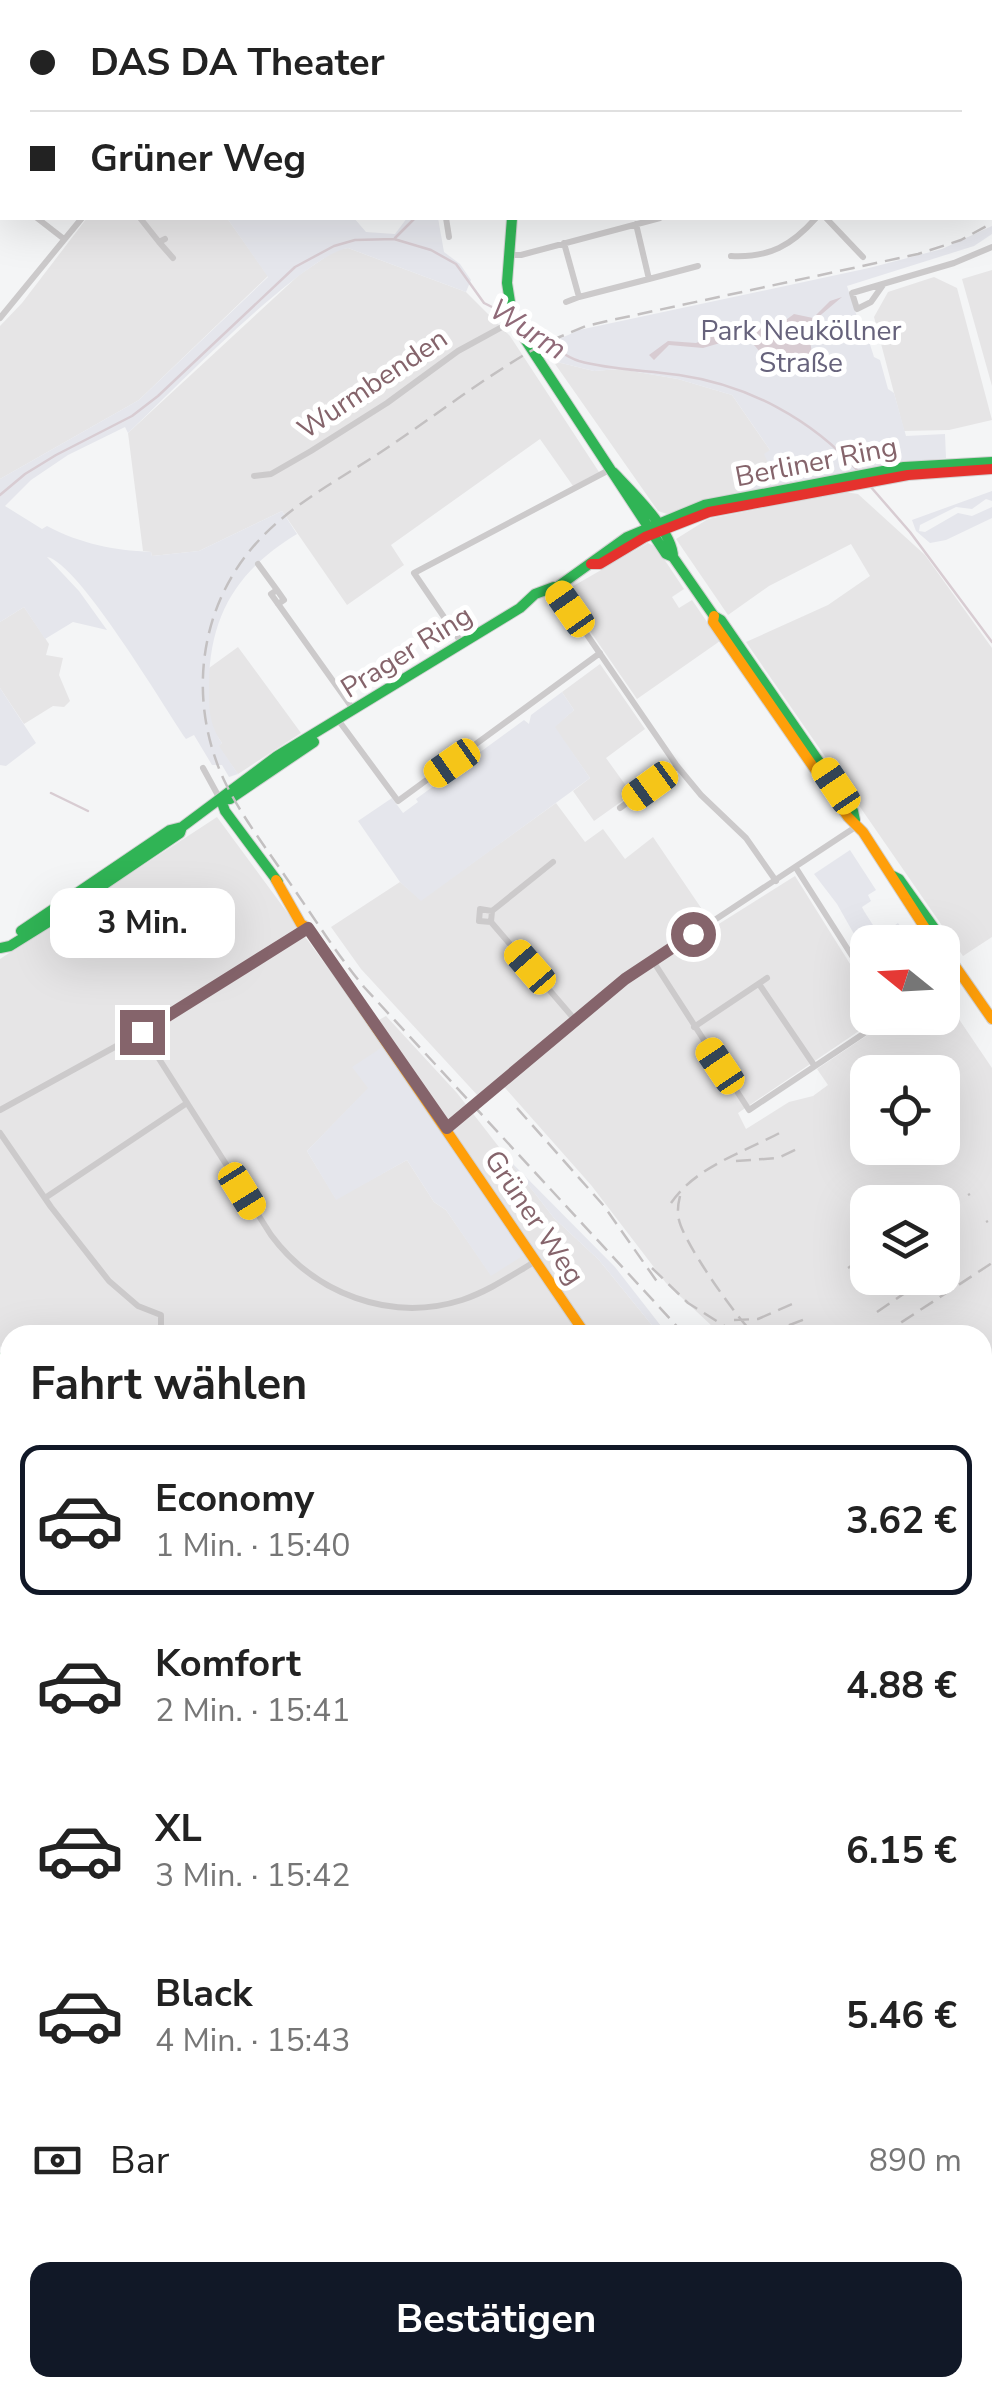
<!DOCTYPE html>
<html lang="de">
<meta charset="utf-8">
<style>
:root{--surface:#fff;--page:#f2f2f2;--text:#222;--muted:#767676;--line:#e0e0e0;--accent:#111827}
body{margin:0;font-family:"Nunito Sans",sans-serif;background:var(--page);color:var(--text);height:100vh;display:flex;flex-direction:column;font-size:38px;white-space:nowrap}
*{box-sizing:border-box;margin:0}
p{font-size:32px;color:var(--muted)}
.icon{flex:none;width:55px;height:55px;fill:none;stroke:currentColor;stroke-width:2;stroke-linecap:round;stroke-linejoin:round}
.map{position:relative;flex:1;overflow:hidden}
.panel{position:absolute;left:0px;top:1325px;width:992px;height:1072px;display:flex;flex-direction:column;background:var(--surface);border-radius:30px 30px 0 0;box-shadow:0 10px 40px #0002}
.panel>*{flex:none}
.guide{position:absolute;left:0px;top:0px;width:992px;height:220px;box-shadow:0 10px 40px #0002;display:grid;align-content:center;height:220px;padding:0 30px;background:var(--surface)}
.needle{width:65px;rotate:288deg}
.tools{position:absolute;left:850px;top:925px;display:grid;gap:20px}
.tools a{display:grid;place-items:center;width:110px;height:110px;border-radius:20px;background:var(--surface);box-shadow:0 10px 40px #0002;font-size:50px}
.end{position:absolute;width:45px;height:45px;margin:-22px;border:12px solid #85646b;background:#fff;box-shadow:0 0 0 5px #fff}
.from{border-radius:50%}
.bubble{position:absolute;height:70px;border-radius:20px;background:var(--surface);box-shadow:0 10px 40px #0002;font-size:32px;font-weight:700;line-height:70px;text-align:center}
.car{position:absolute;width:30px;height:60px;margin:-30px -15px;border-radius:12px;box-shadow:0 0 8px 2px #0007;background:linear-gradient(#f5c518 24%,#345 0 40%,#f5c518 0 76%,#345 0 86%,#f5c518 0)}
.guide b{display:flex;align-items:center;gap:35px;height:95px;font-size:38px}
.guide b+b{border-top:2px solid var(--line)}
.guide i{width:25px;height:25px;background:var(--text)}
ul{padding:0;list-style:none}
li{display:flex;align-items:center;gap:30px;height:150px;margin:0 20px 15px;padding:0 10px;border:5px solid transparent;border-radius:20px}
li div{flex:1}
li b{display:block;font-size:38px}
li em{font-style:normal;font-weight:700}
li.current{border-color:var(--accent)}
li>.icon{width:90px;height:90px;stroke-width:1.5}
h2{padding:0 30px;font-size:45px;line-height:120px}
.pay{display:flex;align-items:center;gap:25px;height:110px;padding:0 30px;font-size:38px}
.pay p{margin-inline-start:auto}
.button{display:flex;gap:20px;margin-top:auto;padding:20px 30px}
.button a{flex:1;height:115px;border-radius:20px;background:var(--accent);color:#fff;font-size:40px;font-weight:700;line-height:115px;text-align:center}
.map>svg:first-child{display:block}
</style>
<div class="map">
<svg width="992" height="2397" viewBox="0 0 992 2397">
<rect width="100%" height="100%" fill="#f4f5f6"/>
<path fill="#e6e5e6" fill-rule="evenodd" d="M87 218H227L268 276 139 400 0 479V326L22 303Z
M348 248 466 292 510 336 599 472 573 486 540 439 391 545 404 565 347 605 282 511 199 551 152 556 151 552 143 551 128 433 299 275 336 250Z
M992 270V386L962 279Z
M934 277 957 288 992 420 949 430 904 431 874 317 888 292Z
M553 361 594 371 620 369 678 379 732 395 792 482 705 501 667 514 658 511Z
M845 492 858 494 925 555 992 648V937L963 956 746 642 828 605 870 576 851 544 769 586 728 615 676 539 708 519Z
M648 543 656 547 684 589 672 597 679 608 692 600 720 641 637 699 563 592Z
M24 607 49 644 46 655 63 658 59 675 70 701 64 707 53 706 24 724 0 688V622Z
M238 647 301 733 238 774 218 746 222 743 213 730 209 714V668Z
M600 664 645 729 606 758 632 794 594 821 573 791 590 778 554 727 574 710 562 692Z
M556 803 585 842 603 829 625 859 653 837 714 927 795 876 867 991 868 1018H878L738 1113 746 1129 789 1102 813 1096 828 1085 817 1069 893 1018H942L943 1007 948 1003 992 1068V1417L983 1424 982 1335H730L712 1326 666 1283 591 1185 499 1081 479 1097 361 969 331 927 400 882 421 900ZM868 1072H942V1148H868ZM868 1202H942V1278H868Z
M217 817 370 1025 386 1016 457 1093 554 1218 599 1260 660 1335H10V1358L0 1346V959ZM369 1088 526 1253 491 1275 446 1210 434 1202 407 1160 336 1199 307 1151Z
M992 1432V1587L983 1574 982 1434 985 1437Z
M982 1632 992 1636V1905L983 1909Z"/>
<path fill="#e5e6ec" d="M227 218H354L366 232 395 234 407 218H438L444 252 460 264 471 280 466 292 348 248C302 256 169 395 128 433L125 427 68 455 31 480 5 506 42 529 47 526C81 544 113 550 151 552L152 556 199 551 282 511 297 534C239 569 210 613 209 683 209 706 208 723 222 743L219 746 238 774 229 777 222 765H212L194 735 186 739C164 707 78 562 47 557L79 591 107 630 73 622 45 639 24 607 0 622V479L139 400 268 277Z
M992 226V234L974 246 847 286 861 329 866 332 874 357 880 360 888 389 894 393 906 436 945 434 946 458 782 483 732 494 773 473 764 454 770 450 732 395 678 379 620 369 594 371 553 361 560 357 557 352 561 344 578 353 555 341 579 330 869 268 942 249Z
M992 491V501L986 499 972 509 956 507 920 525 919 531 925 532 958 513 972 516 992 507V518L946 540 930 543 916 531 912 520Z
M0 688 36 743 6 766 0 765Z
M562 692 574 710 555 727 590 778 421 901 400 882 358 821 392 798 403 813 418 802 416 799 524 720 529 724 531 715Z
M850 850 876 890 868 895 871 901 862 907 864 911 880 936 898 923 911 942H868L867 957 837 904 814 874Z
M384 1046 527 1253 491 1276 446 1210 434 1202 407 1160 336 1200 307 1151 368 1088 352 1067Z
M507 1158 615 1267 668 1335H660L599 1260 554 1218Z
M0 1390 10 1402V2114L0 2105Z
M992 2095V2325L983 2331 982 2099Z"/>
<path fill="#d8ccd2" d="M842 297 816 319 820 323 810 341 813 359 804 371C765 375 769 355 744 336L703 348 669 345 654 360 649 355 668 341 696 343 745 322 771 331 794 314 813 318 830 301Z"/>
<g fill="none" stroke-linecap="round" stroke-linejoin="round">
<path stroke="#d8ccd2" stroke-width="2.5" d="M395 238 415 218
M516 318C539 328 554 353 579 361 610 370 646 370 679 375 748 385 812 419 859 472
M870 486 910 532 992 642
M0 495 25 474 56 455 132 416 158 396 295 267 334 246 355 240 394 239 431 250 456 264 484 303 508 315
M51 793 88 811"/>
<g stroke="#d3d2d3" stroke-width="12">
<path id="fast" d="M483 0 484 2
M386 2 402 0
M713 2 717 0
M512 218 507 283 513 321 666 554 673 557
M613 472C631 491 673 531 673 557L714 616 721 620 853 811 855 820
M553 590 627 537 704 505 904 467 992 462
M221 800 225 811 278 882
M221 800 230 799 314 742
M893 876 899 879 954 956 953 963
M21 931 170 830 182 827
M0 948 10 946 47 923 180 833 182 827 277 756 520 608 535 594 554 587
M0 1358 10 1371
M0 1377 10 1390
M982 1922 992 1910
M982 1936 992 1938
M0 2115 10 2124
M839 2388 852 2397
M186 2397 192 2388"/>
</g>
<g stroke="#d3d2d3" stroke-width="12">
<path id="slow" d="M714 616 713 622 848 817 863 832 934 942
M276 880 301 924 308 928 586 1335
M942 954 953 963 992 1019
M823 2388 832 2397"/>
</g>
<g stroke="#d3d2d3" stroke-width="12">
<path id="jam" d="M278 0 280 2
M591 564H600L645 537 709 512 908 475 992 469"/>
</g>
<path stroke="#cccacb" stroke-width="6" d="M42 0 43 2
M499 0 500 2
M658 0 659 2
M117 2 122 0
M270 2 272 0
M861 2 866 0
M990 19 992 18
M990 85 992 91
M0 132 2 139
M990 174 992 172
M37 218 64 239
M140 218 159 242
M446 218 449 237
M826 218 863 257
M165 239 159 242 173 258
M564 243 579 297 649 279 636 224
M509 255H521L660 218
M731 256C770 258 792 245 816 218
M649 279 698 266
M883 285 871 302 857 309 852 293 954 263 992 247
M566 302 579 297
M0 318 82 218
M254 476 271 474 311 451 387 403 458 351 513 321
M258 564 277 590 271 594 353 709
M555 588 677 766 701 795 746 838 776 881
M277 590 284 600 278 604
M461 642 414 573 611 469
M339 721 398 801 600 653
M203 768 220 799
M620 808 677 766
M796 868 868 981
M492 911 553 862
M491 922 479 921 480 909 492 911 491 922 576 1021
M698 931 857 826
M653 961 749 1110 887 1018
M942 978 956 969
M759 984 814 1065
M694 1027 767 978
M142 1032 271 1235C314 1293 390 1323 462 1300 489 1291 512 1275 536 1261
M0 1110 142 1032 308 928
M447 1128 625 979 693 934
M0 1133 51 1207 109 1281 138 1306 161 1315V1335
M45 1198 187 1103
M982 1431 992 1424
M0 1524 10 1532
M10 2218 3 2226 10 2232
M43 2388 58 2397
M872 2388 878 2397
M32 2389 33 2388
M87 2397 91 2391 112 2397
M752 2397 773 2388"/>
<use href="#fast" stroke="#30b455" stroke-width="10"/>
<use href="#slow" stroke="#ff9f0a" stroke-width="10"/>
<use href="#jam" stroke="#e5322d" stroke-width="10"/>
<path stroke="#c3c0c1" stroke-width="2.5" stroke-dasharray="15 8" stroke-linecap="butt" d="M517 1108 604 1206 658 1283
M736 1161 778 1158 797 1149
M968 1195 970 1194
M680 1196C678 1204 677 1212 679 1220 684 1243 737 1319 755 1335
M671 1203C697 1165 746 1152 785 1130
M986 1222 988 1221
M652 1268 688 1303 739 1335
M848 1268 868 1255
M942 1275 945 1273
M861 1288 877 1278
M877 1312 927 1278
M734 1320 758 1319 797 1302
M744 1330 774 1331 808 1318
M685 1335 364 987C335 952 311 913 285 876 264 845 240 814 224 780 186 698 199 600 264 535 298 500 347 475 387 448 439 413 490 373 545 343L586 326 612 320 918 254 961 240 992 223
M882 1335 992 1263
M982 1629 992 1633"/>
</g>
<g fill="none" stroke-linecap="round" stroke-linejoin="round">
<path stroke="#85646b" stroke-width="12" d="M142 1032 308 928 447 1128 625 979 693 934"/>
</g>
<g text-anchor="middle" stroke-width="10" stroke-linejoin="round" paint-order="stroke">
<g font-size="28" fill="#67637c" stroke="#fff">
<text x="801" y="340">Park Neuköllner<tspan x="801" dy="32">Straße</tspan></text>
</g>
<g font-size="28" fill="#85646b" stroke="#fff">
<text transform="translate(372 383) rotate(-34)" y="10">Wurmbenden</text>
<text transform="translate(816 461) rotate(-11)" y="10">Berliner Ring</text>
<text transform="translate(406 651) rotate(-32)" y="10">Prager Ring</text>
<text transform="translate(535 1217) rotate(56)" y="10">Grüner Weg</text>
</g>
<g font-size="30" font-style="italic" fill="#906a78" stroke="#fff">
<text transform="translate(528 329) rotate(33)" y="10">Wurm</text>
</g>
</g>
</svg>
<div class="tools">
<a><svg class="needle" viewBox="-14 -14 28 28"><path d="M0-13l5 13h-10z" fill="#e53935"/><path d="M0 13l5-13h-10z" fill="#767676"/></svg></a>
<a><svg class="icon" aria-label="locate" viewBox="0 0 24 24"><circle cx="12" cy="12" r="6"/><path d="M12 2v4M12 18v4M2 12h4M18 12h4"/></svg></a>
<a><svg class="icon" aria-label="layers" viewBox="0 0 24 24"><path d="M12 4l9 5-9 5-9-5zM3 14l9 5 9-5"/></svg></a>
</div>
<i class="end from" style="left:693px;top:934px"></i>
<i class="end" style="left:142px;top:1032px"></i>
<div class="bubble" style="left:50px;top:888px;width:185px">3 Min.</div>
<i class="car" style="left:570px;top:609px;rotate:325deg"></i>
<i class="car" style="left:452px;top:763px;rotate:235deg"></i>
<i class="car" style="left:650px;top:786px;rotate:234deg"></i>
<i class="car" style="left:836px;top:786px;rotate:326deg"></i>
<i class="car" style="left:530px;top:967px;rotate:319deg"></i>
<i class="car" style="left:720px;top:1066px;rotate:326deg"></i>
<i class="car" style="left:242px;top:1191px;rotate:148deg"></i>
<div class="guide">
<b><i class="from"></i>DAS DA Theater</b>
<b><i></i>Grüner Weg</b>
</div>
<section class="panel">
<h2>Fahrt wählen</h2>
<ul>
<li class="current"><svg class="icon" aria-label="car" viewBox="0 0 24 24"><path d="M5 17H2v-5l4-1 3-4h7l3 4 3 1v5h-3M9 17h6M6 11h13"/><circle cx="7" cy="17" r="2"/><circle cx="17" cy="17" r="2"/></svg><div><b>Economy</b><p>1 Min. · 15:40</p></div><em>3.62 €</em></li>
<li><svg class="icon" aria-label="car" viewBox="0 0 24 24"><path d="M5 17H2v-5l4-1 3-4h7l3 4 3 1v5h-3M9 17h6M6 11h13"/><circle cx="7" cy="17" r="2"/><circle cx="17" cy="17" r="2"/></svg><div><b>Komfort</b><p>2 Min. · 15:41</p></div><em>4.88 €</em></li>
<li><svg class="icon" aria-label="car" viewBox="0 0 24 24"><path d="M5 17H2v-5l4-1 3-4h7l3 4 3 1v5h-3M9 17h6M6 11h13"/><circle cx="7" cy="17" r="2"/><circle cx="17" cy="17" r="2"/></svg><div><b>XL</b><p>3 Min. · 15:42</p></div><em>6.15 €</em></li>
<li><svg class="icon" aria-label="car" viewBox="0 0 24 24"><path d="M5 17H2v-5l4-1 3-4h7l3 4 3 1v5h-3M9 17h6M6 11h13"/><circle cx="7" cy="17" r="2"/><circle cx="17" cy="17" r="2"/></svg><div><b>Black</b><p>4 Min. · 15:43</p></div><em>5.46 €</em></li>
</ul>
<div class="pay"><svg class="icon" aria-label="cash" viewBox="0 0 24 24"><path d="M3 7h18v10H3z"/><circle cx="12" cy="12" r="2"/></svg>Bar<p>890 m</p></div>
<div class="button"><a>Bestätigen</a></div>
</section>
</div>
